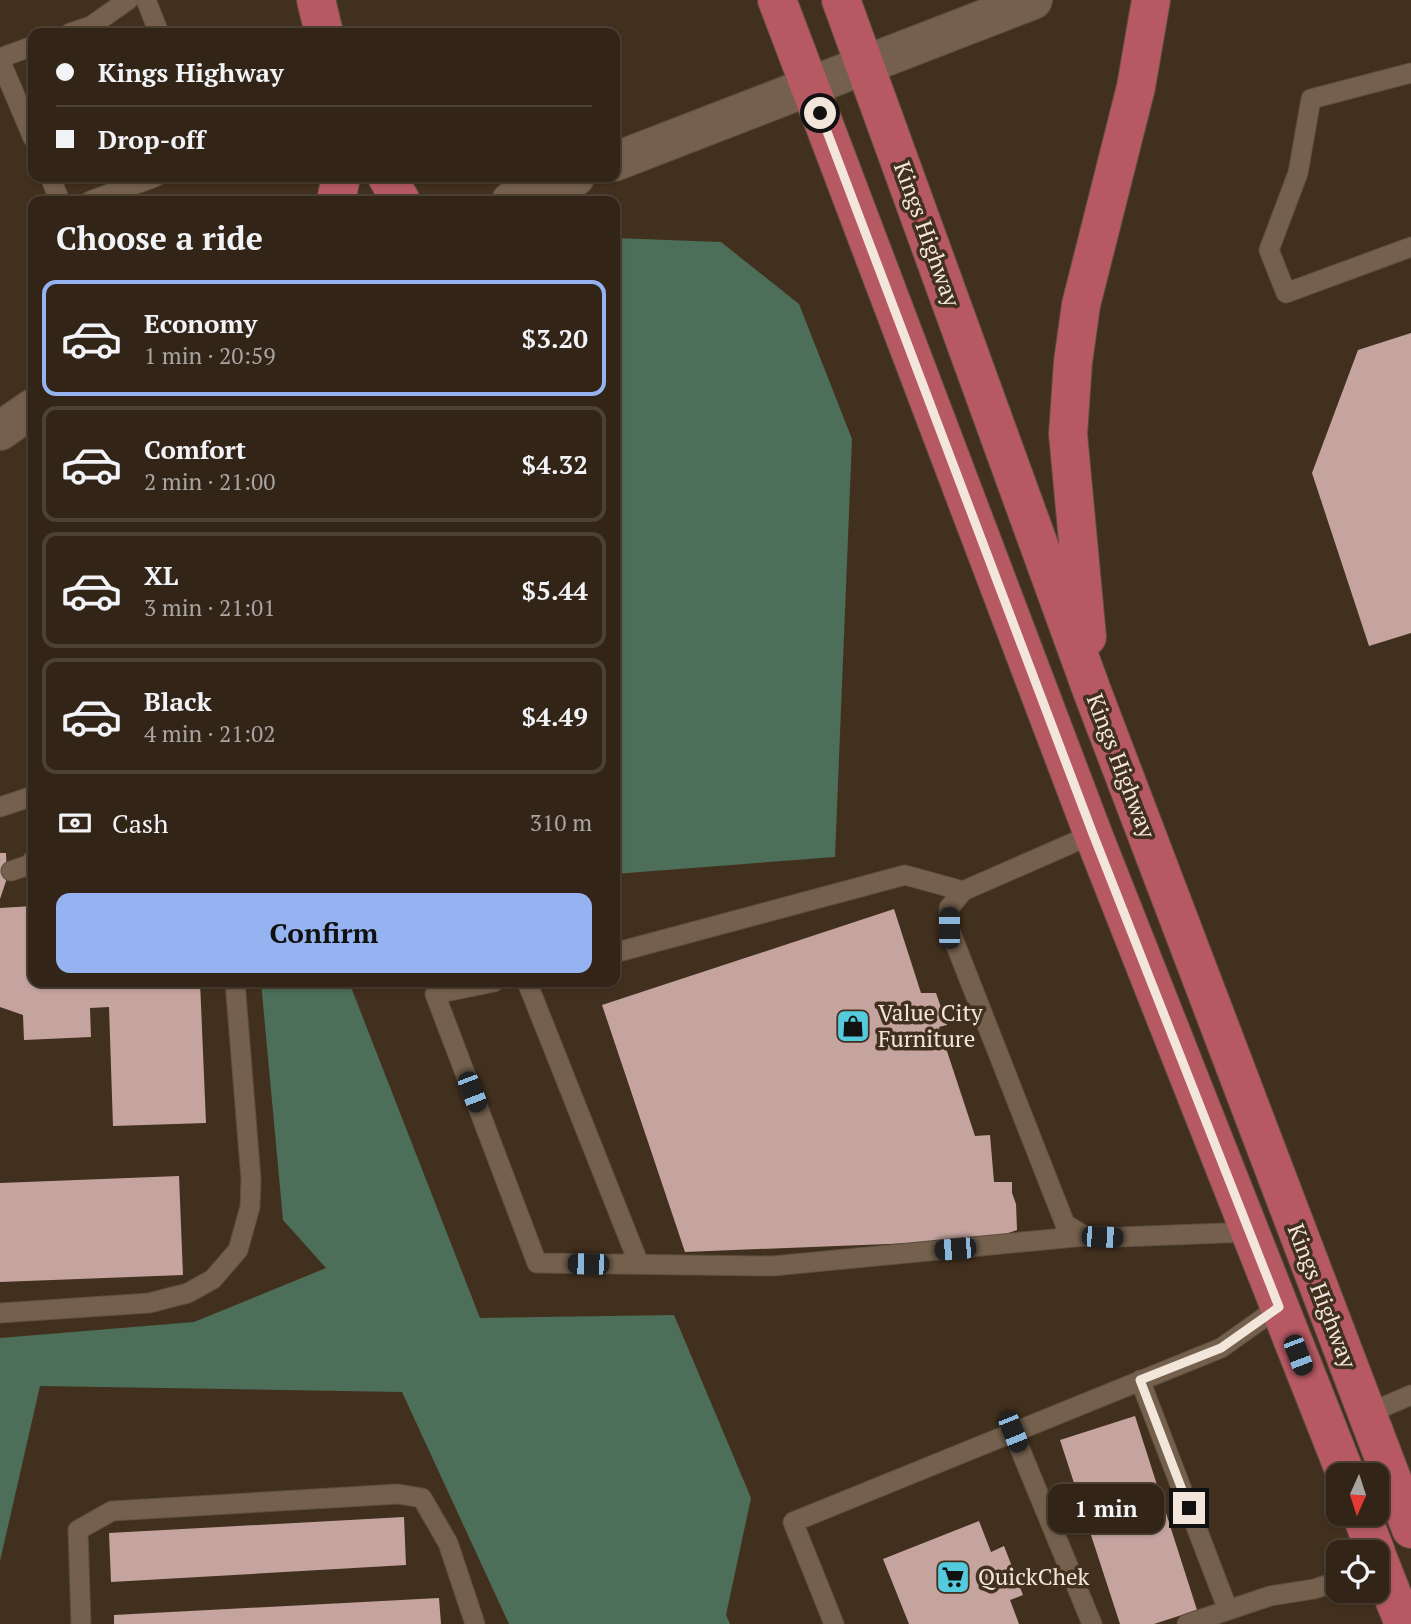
<!DOCTYPE html>
<meta charset="utf-8">
<style>
:root{--surface:#322416;--page:#3d3023;--text:#f1f3f6;--muted:#a8a4a1;--line:#4d4135;--accent:#95b2f1}
body{margin:0;font-family:"PT Serif",serif;background:var(--page);color:var(--text);height:100vh;display:flex;flex-direction:column;font-size:26px;white-space:nowrap}
*{box-sizing:border-box;margin:0}
p{font-size:23px;color:var(--muted)}
.icon{flex:none;width:38px;height:38px;fill:none;stroke:currentColor;stroke-width:2;stroke-linecap:round;stroke-linejoin:round}
.map{position:relative;flex:1;overflow:hidden}
.details{position:absolute;left:28px;top:196px;width:592px;height:791px;display:flex;flex-direction:column;background:var(--surface);border-radius:14px;box-shadow:0 2px 5px #0004,0 0 0 2px var(--line)}
.details>*{flex:none}
.banner{position:absolute;left:28px;top:28px;width:592px;height:154px;border-radius:14px;box-shadow:0 2px 5px #0004,0 0 0 2px var(--line);display:grid;align-content:center;height:154px;padding:0 28px;background:var(--surface)}
.needle{width:46px;rotate:183deg}
.buttons{position:absolute;left:1326px;top:1463px;display:grid;gap:14px}
.buttons a{display:grid;place-items:center;width:63px;height:63px;border-radius:14px;background:var(--surface);box-shadow:0 2px 5px #0004,0 0 0 2px var(--line);font-size:35px}
.end{position:absolute;width:32px;height:32px;margin:-16px;border:9px solid #f2e6db;background:#111;box-shadow:0 0 0 4px #111}
.from{border-radius:50%}
.bubble{position:absolute;height:49px;border-radius:14px;background:var(--surface);box-shadow:0 2px 5px #0004,0 0 0 2px var(--line);font-size:23px;font-weight:800;line-height:49px;text-align:center}
.car{position:absolute;width:21px;height:42px;margin:-21px -10px;border-radius:9px;box-shadow:0 0 5px 2px #0007;background:linear-gradient(#222 24%,#8ab4d8 0 40%,#222 0 76%,#8ab4d8 0 86%,#222 0)}
.banner b{display:flex;align-items:center;gap:24px;height:66px;font-size:26px}
.banner b+b{border-top:2px solid var(--line)}
.banner i{width:18px;height:18px;background:var(--text)}
ul{padding:0;list-style:none}
li{display:flex;align-items:center;gap:21px;height:116px;margin:0 14px 10px;padding:0 14px;border:4px solid var(--line);border-radius:14px}
li div{flex:1}
li b{display:block;font-size:26px}
li em{font-style:normal;font-weight:800}
li.on{border-color:var(--accent)}
li>.icon{width:63px;height:63px;stroke-width:1.5}
h2{padding:0 28px;font-size:32px;line-height:84px}
.pay{display:flex;align-items:center;gap:18px;height:77px;padding:0 28px;font-size:26px}
.pay p{margin-inline-start:auto}
.action{display:flex;gap:14px;margin-top:auto;padding:14px 28px}
.action a{flex:1;height:80px;border-radius:14px;background:var(--accent);color:#111;font-size:28px;font-weight:800;line-height:80px;text-align:center}
.map>svg:first-child{display:block}
</style>
<div class="map">
<svg width="1411" height="1624" viewBox="0 0 1411 1624">
<rect width="100%" height="100%" fill="#42301e"/>
<path fill="#4d6e58" d="M614 238 721 242 799 304 852 439 835 857 614 874Z
M261 982H349L480 1318 674 1315 751 1498 726 1615 730 1624H509L402 1392 40 1386 0 1561V1338L194 1322 326 1268 283 1220Z"/>
<path fill="#c5a4a0" d="M1411 333V633L1369 646 1312 473 1358 350Z
M0 853H6L7 878 0 899Z
M33 906V982H200L206 1123 113 1126 109 1007 90 1008 91 1037 24 1040 23 1015 0 1007V908Z
M894 909 921 993H936L947 1025 939 1027 975 1136 990 1135 994 1182H1012V1193L1016 1204 1017 1230 988 1240 685 1252 602 1005Z
M179 1176 183 1275 0 1282V1183Z
M1135 1416 1197 1610 1154 1624H1120L1060 1440Z
M404 1517 406 1565 111 1582 109 1533Z
M979 1521 991 1552 1004 1546 1023 1595 1010 1600 1019 1624H909L883 1559Z
M439 1598 441 1624H114V1615Z"/>
<g fill="none" stroke-linecap="round" stroke-linejoin="round">
<g stroke="#5d4e3e" stroke-width="21">
<path id="service" d="M146 0 159 33
M70 33 91 26 128 0
M0 58 33 46
M0 60 33 138
M1411 73 1311 99 1298 173 1269 250 1286 293 1411 247
M50 177 60 201
M90 201 155 177
M0 807 33 796
M1093 834 963 891 949 908V928L1065 1224 1085 1236 1120 1237 1250 1232
M11 871 29 865 33 860
M614 953 905 875 963 891
M494 982 435 994 537 1263 773 1266 1085 1236
M527 982 639 1264
M0 1313 149 1303 188 1293 213 1279 238 1250 250 1207 251 1179 235 982
M1140 1380 1228 1610
M1367 1414 1411 1395
M1013 1432 1092 1624
M81 1624 78 1530 112 1511 398 1494 422 1498 448 1543 475 1624
M834 1624 793 1522 1221 1348 1279 1307
M1187 1624 1270 1596 1314 1589 1339 1581"/>
</g>
<g stroke="#5d4e3e" stroke-width="40">
<path id="tertiary" d="M614 162 1033 0
M511 201 575 177
M0 431 33 408"/>
</g>
<g stroke="#5d4e3e" stroke-width="40">
<path id="primary" d="M316 0 324 33
M777 0 1093 834 1346 1475
M841 0 1092 691 1411 1529
M387 177 401 201
M336 201 341 177
M1087 637 1068 434 1073 362 1081 305 1136 87 1151 0
M1361 1514 1376 1552
M1377 1556 1404 1624"/>
</g>
<use href="#service" stroke="#74604d" stroke-width="19"/>
<use href="#tertiary" stroke="#74604d" stroke-width="38"/>
<use href="#primary" stroke="#b65963" stroke-width="38"/>
</g>
<g fill="none" stroke-linecap="round" stroke-linejoin="round">
<path stroke="#f2e6db" stroke-width="9" d="M820 113 1093 834 1279 1307 1221 1348 1140 1380 1189 1508"/>
</g>
<defs>
<g id="shop-square" transform="scale(1.75)"><rect x="-9" y="-9" width="18" height="18" rx="4" fill="#53cbdc" stroke="#42301e"/><path d="M-5-2.5h2.3a2.7 3.5 0 0 1 5.4 0H5L5.5 6h-11ZM-1.5-2.5h3a1.5 2.3 0 0 0-3 0Z" fill="#111"/></g>
<g id="supermarket-square" transform="scale(1.75)"><rect x="-9" y="-9" width="18" height="18" rx="4" fill="#53cbdc" stroke="#42301e"/><path d="M-6-5.5h2.5l.6 2H6L4.5 2H-2.5L-4.4-4H-6ZM-1.5 3.2a1.3 1.3 0 1 0 .1 0ZM3 3.2a1.3 1.3 0 1 0 .1 0Z" fill="#111"/></g>
</defs>
<g fill-rule="evenodd">
<use href="#shop-square" x="853" y="1026"/>
<use href="#supermarket-square" x="953" y="1577"/>
</g>
<g text-anchor="middle" stroke-width="7" stroke-linejoin="round" paint-order="stroke">
<g font-size="23" fill="#f2e6db" stroke="#42301e">
<text transform="translate(927 234) rotate(70)" y="8">Kings Highway</text>
<text transform="translate(1121 766) rotate(69)" y="8">Kings Highway</text>
<text transform="translate(1322 1296) rotate(69)" y="8">Kings Highway</text>
</g>
<g font-size="23" fill="#f2e6db" stroke="#42301e" text-anchor="start">
<text x="878" y="1021">Value City<tspan x="878" dy="26">Furniture</tspan></text>
<text x="978" y="1585">QuickChek</text>
</g>
</g>
</svg>
<div class="buttons">
<a><svg class="needle" viewBox="-14 -14 28 28"><path d="M0-13l5 13h-10z" fill="#e53935"/><path d="M0 13l5-13h-10z" fill="#a8a4a1"/></svg></a>
<a><svg class="icon" aria-label="locate" viewBox="0 0 24 24"><circle cx="12" cy="12" r="6"/><path d="M12 2v4M12 18v4M2 12h4M18 12h4"/></svg></a>
</div>
<i class="end from" style="left:820px;top:113px"></i>
<i class="end" style="left:1189px;top:1508px"></i>
<div class="bubble" style="left:1048px;top:1484px;width:116px">1 min</div>
<i class="car" style="left:949px;top:928px;rotate:0deg"></i>
<i class="car" style="left:472px;top:1092px;rotate:159deg"></i>
<i class="car" style="left:1102px;top:1237px;rotate:92deg"></i>
<i class="car" style="left:955px;top:1249px;rotate:265deg"></i>
<i class="car" style="left:588px;top:1264px;rotate:271deg"></i>
<i class="car" style="left:1298px;top:1355px;rotate:159deg"></i>
<i class="car" style="left:1013px;top:1432px;rotate:158deg"></i>
<div class="banner">
<b><i class="from"></i>Kings Highway</b>
<b><i></i>Drop-off</b>
</div>
<section class="details">
<h2>Choose a ride</h2>
<ul>
<li class="on"><svg class="icon" aria-label="car" viewBox="0 0 24 24"><path d="M5 17H2v-5l4-1 3-4h7l3 4 3 1v5h-3M9 17h6M6 11h13"/><circle cx="7" cy="17" r="2"/><circle cx="17" cy="17" r="2"/></svg><div><b>Economy</b><p>1 min · 20:59</p></div><em>$3.20</em></li>
<li><svg class="icon" aria-label="car" viewBox="0 0 24 24"><path d="M5 17H2v-5l4-1 3-4h7l3 4 3 1v5h-3M9 17h6M6 11h13"/><circle cx="7" cy="17" r="2"/><circle cx="17" cy="17" r="2"/></svg><div><b>Comfort</b><p>2 min · 21:00</p></div><em>$4.32</em></li>
<li><svg class="icon" aria-label="car" viewBox="0 0 24 24"><path d="M5 17H2v-5l4-1 3-4h7l3 4 3 1v5h-3M9 17h6M6 11h13"/><circle cx="7" cy="17" r="2"/><circle cx="17" cy="17" r="2"/></svg><div><b>XL</b><p>3 min · 21:01</p></div><em>$5.44</em></li>
<li><svg class="icon" aria-label="car" viewBox="0 0 24 24"><path d="M5 17H2v-5l4-1 3-4h7l3 4 3 1v5h-3M9 17h6M6 11h13"/><circle cx="7" cy="17" r="2"/><circle cx="17" cy="17" r="2"/></svg><div><b>Black</b><p>4 min · 21:02</p></div><em>$4.49</em></li>
</ul>
<div class="pay"><svg class="icon" aria-label="cash" viewBox="0 0 24 24"><path d="M3 7h18v10H3z"/><circle cx="12" cy="12" r="2"/></svg>Cash<p>310 m</p></div>
<div class="action"><a>Confirm</a></div>
</section>
</div>
